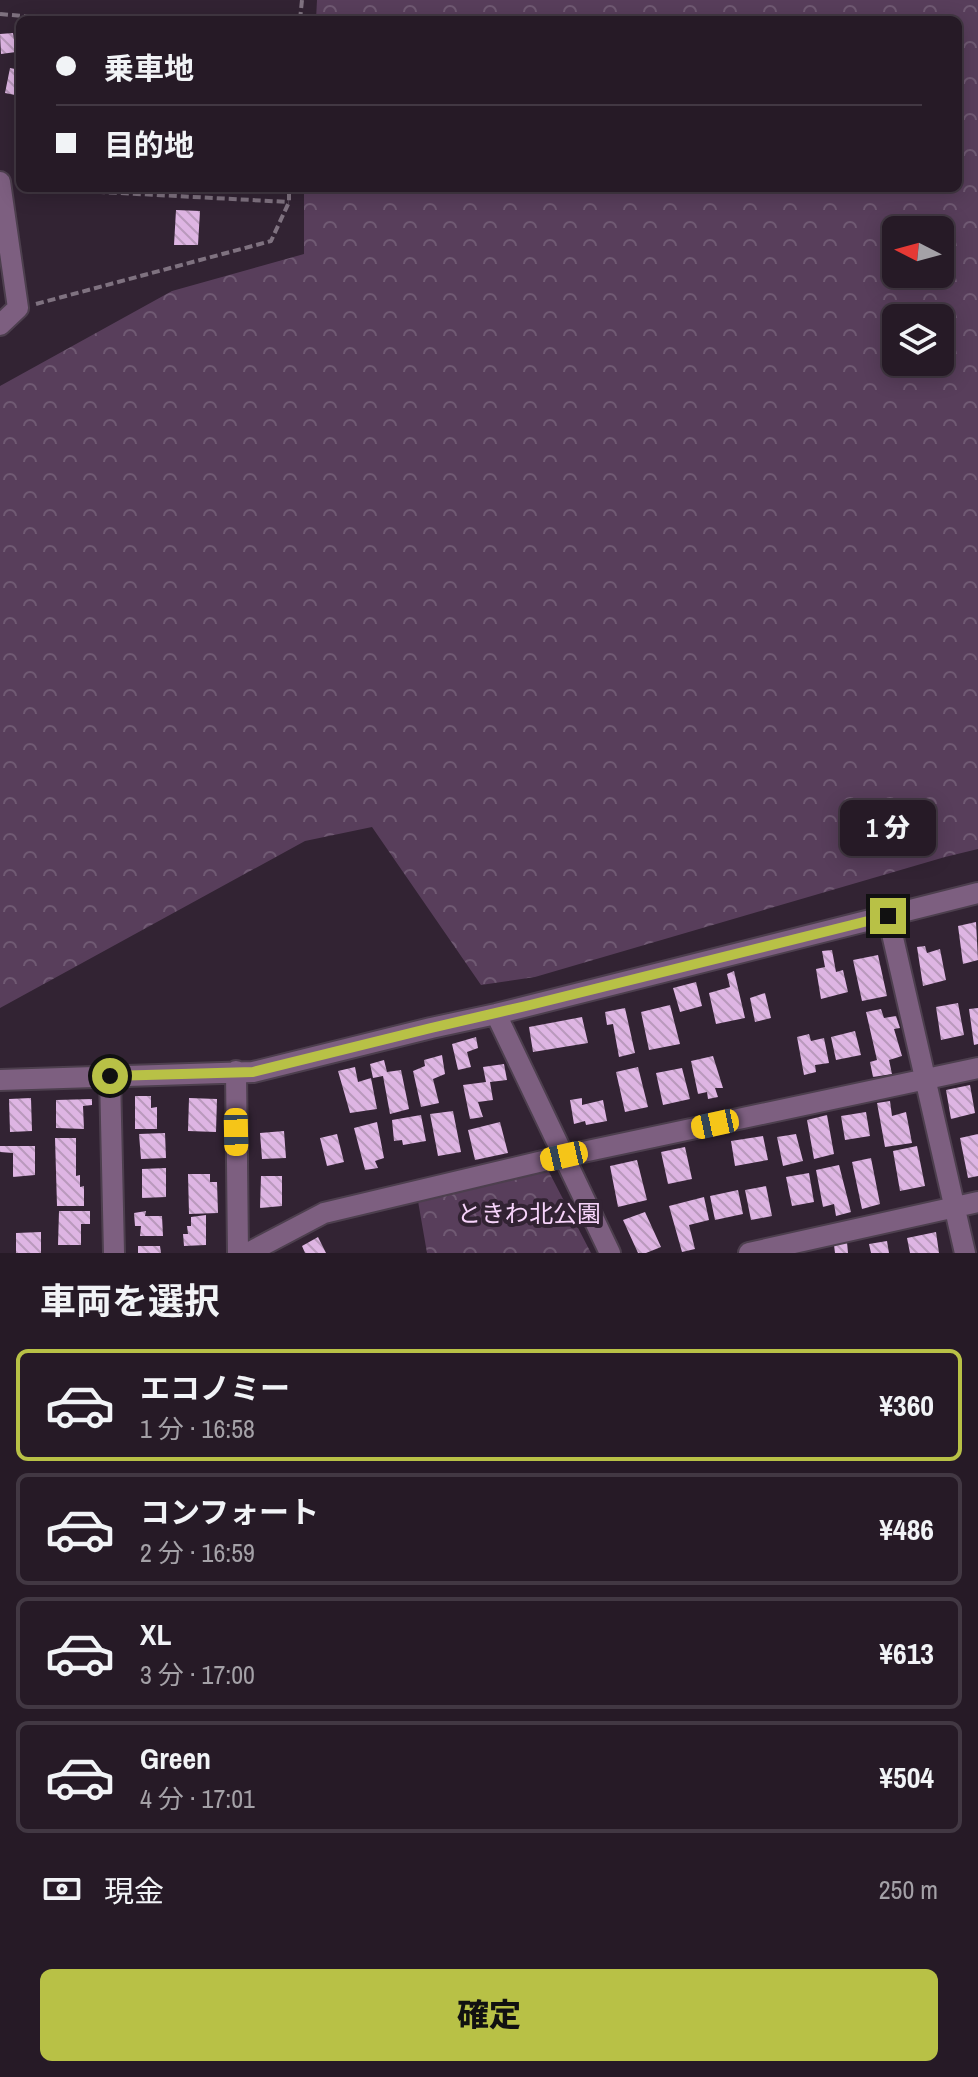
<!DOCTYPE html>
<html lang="ja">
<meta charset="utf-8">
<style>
:root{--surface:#261a26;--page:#322732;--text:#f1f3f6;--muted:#a4a1a7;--line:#423843;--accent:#b8c146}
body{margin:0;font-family:"Archivo Narrow","Noto Sans JP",sans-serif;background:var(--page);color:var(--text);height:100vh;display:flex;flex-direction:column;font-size:30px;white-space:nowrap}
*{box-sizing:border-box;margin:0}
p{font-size:26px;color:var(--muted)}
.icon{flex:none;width:44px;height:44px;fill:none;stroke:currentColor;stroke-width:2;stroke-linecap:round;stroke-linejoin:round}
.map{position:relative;height:1253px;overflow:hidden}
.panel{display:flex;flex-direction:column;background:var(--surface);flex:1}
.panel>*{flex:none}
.hud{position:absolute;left:16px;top:16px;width:946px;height:176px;border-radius:12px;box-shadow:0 4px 20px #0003,0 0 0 2px var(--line);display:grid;align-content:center;height:176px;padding:0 40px;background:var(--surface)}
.needle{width:52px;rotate:276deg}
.buttons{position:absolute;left:882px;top:216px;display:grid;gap:16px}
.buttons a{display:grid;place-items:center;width:72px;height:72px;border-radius:12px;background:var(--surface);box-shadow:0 4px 20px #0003,0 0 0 2px var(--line);font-size:40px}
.end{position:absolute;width:36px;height:36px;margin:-18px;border:10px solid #b8c146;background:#111;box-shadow:0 0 0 4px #111}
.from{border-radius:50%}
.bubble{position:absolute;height:56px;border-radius:12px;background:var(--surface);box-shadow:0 4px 20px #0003,0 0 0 2px var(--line);font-size:26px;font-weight:800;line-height:56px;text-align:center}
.car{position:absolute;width:24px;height:48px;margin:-24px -12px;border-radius:10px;box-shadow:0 0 6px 2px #0007;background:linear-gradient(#f5c518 24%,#345 0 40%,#f5c518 0 76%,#345 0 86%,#f5c518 0)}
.hud b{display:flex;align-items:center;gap:28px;height:76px;font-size:30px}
.hud b+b{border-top:2px solid var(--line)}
.hud i{width:20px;height:20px;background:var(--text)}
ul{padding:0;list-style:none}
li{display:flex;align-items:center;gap:24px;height:112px;margin:0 16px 12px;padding:0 24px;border:4px solid var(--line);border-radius:12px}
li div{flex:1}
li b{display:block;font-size:30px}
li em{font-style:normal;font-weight:800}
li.current{border-color:var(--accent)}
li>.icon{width:72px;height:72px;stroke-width:1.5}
h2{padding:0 40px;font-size:36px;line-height:96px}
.pay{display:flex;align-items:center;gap:20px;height:88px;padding:0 40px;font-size:30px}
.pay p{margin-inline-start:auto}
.primary-button{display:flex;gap:16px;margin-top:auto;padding:16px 40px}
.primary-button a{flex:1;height:92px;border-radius:12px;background:var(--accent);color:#111;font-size:32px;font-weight:800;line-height:92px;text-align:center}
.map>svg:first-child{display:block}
</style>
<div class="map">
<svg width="978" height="1253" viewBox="0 0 978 1253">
<defs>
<pattern id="forest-crowns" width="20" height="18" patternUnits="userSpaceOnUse" patternTransform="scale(2)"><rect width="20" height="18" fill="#583e5b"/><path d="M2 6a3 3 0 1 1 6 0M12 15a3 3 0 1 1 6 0" fill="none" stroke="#705a73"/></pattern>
<pattern id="building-back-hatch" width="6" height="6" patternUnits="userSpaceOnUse" patternTransform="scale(2)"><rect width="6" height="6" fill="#deb5e3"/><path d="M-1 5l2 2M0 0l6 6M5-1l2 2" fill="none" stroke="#b999bc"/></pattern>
</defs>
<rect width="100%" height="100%" fill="#322333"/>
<path fill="url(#forest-crowns)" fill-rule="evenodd" d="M317 0H978V849L945 857 535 977 481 985 372 827 305 841 0 1008V386L172 291 304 254V188H958V20H316ZM896 230H940V274H896ZM896 318H940V362H896Z
M548 1170 591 1253H427L418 1201Z"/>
<path fill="url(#building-back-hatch)" d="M13 33 16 52 1 54 0 34Z
M10 68 20 70V96L5 93Z
M176 210 200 211 198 245H174Z
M976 922 978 960 963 964 958 926Z
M925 946 927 953 940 949 946 980 923 986 917 947Z
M832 950 836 972 843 970 848 992 821 999 816 969 825 967 822 951Z
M878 955 887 996 862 1001 853 960Z
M734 971 745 1018 716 1024 709 993 730 987 727 974Z
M696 982 702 1006 680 1012 673 988Z
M765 993 771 1018 755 1022 750 998Z
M958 1003 964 1035 941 1040 936 1007Z
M670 1005 680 1044 649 1050 641 1012Z
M625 1008 635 1053 619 1057 613 1024 607 1025 605 1012Z
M978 1008V1044L974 1045 969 1009Z
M881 1009 884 1018 896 1016 900 1028 894 1029 902 1056 889 1060 892 1074 873 1077 870 1062 877 1060 866 1012Z
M582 1017 588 1043 533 1052 529 1027Z
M855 1031 861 1055 836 1060 831 1037Z
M809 1034 811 1041 824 1038 829 1063 815 1065 816 1072 804 1075 797 1037Z
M476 1037 478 1048 467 1052 471 1067 458 1070 452 1044Z
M442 1055 445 1074 433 1079 439 1103 421 1107 413 1071 425 1066 424 1060Z
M713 1056 723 1088H715L718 1097 708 1099 707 1092 698 1094 691 1061Z
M384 1060 387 1072 401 1070 409 1109 390 1114 383 1076 373 1078 370 1064Z
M504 1064 507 1080 490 1082 493 1100 478 1102 483 1117 470 1119 463 1085 486 1082 483 1067Z
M355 1067 358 1082 371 1078 377 1109 350 1113 338 1071Z
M638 1067 648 1107 625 1112 616 1072Z
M682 1068 690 1099 663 1105 656 1073Z
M970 1085 975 1113 951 1119 946 1090Z
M135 1096H151V1108L157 1107V1129H135Z
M31 1098 32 1131 10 1132 9 1099Z
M189 1098 217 1099 216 1132 188 1131Z
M582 1098V1105L603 1100 607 1121 586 1125 585 1121 574 1124 570 1100Z
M92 1099V1105L83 1106 84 1129 56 1128V1100Z
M890 1101 892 1116 906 1112 912 1143 885 1147 877 1103Z
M453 1111 461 1152 438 1156 430 1114Z
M866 1112 870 1136 845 1140 841 1116Z
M421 1115 426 1141 403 1145 402 1140 394 1141 392 1120Z
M827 1115 834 1154 814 1159 807 1120Z
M377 1122 384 1158 375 1161 378 1168 365 1170 354 1128Z
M500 1122 508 1153 475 1160 468 1130Z
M284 1131 286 1158 262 1159 260 1133Z
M165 1133 166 1158 141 1159 139 1134Z
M337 1134 344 1162 327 1166 320 1138Z
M796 1134 803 1161 783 1166 777 1137Z
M978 1134V1176L968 1178 960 1138Z
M763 1136 768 1160 735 1166 731 1141Z
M55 1138H76V1176L80 1175V1187L84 1186V1206H57Z
M0 1146H35V1175L13 1177V1153L0 1152Z
M917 1146 925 1186 900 1191 893 1151Z
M685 1147 692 1179 668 1184 661 1152Z
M871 1158 880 1204 862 1209 852 1162Z
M637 1160 647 1200 618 1207 610 1166Z
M839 1165 851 1212 836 1216 834 1204 823 1207 816 1170Z
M166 1168V1197L142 1198V1169Z
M809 1173 814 1202 792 1206 786 1177Z
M188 1174H210V1182H217L218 1213 189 1214Z
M261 1176H282V1206L260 1208Z
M766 1186 772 1216 751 1220 745 1190Z
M738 1190 743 1214 715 1220 710 1196Z
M704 1197 709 1220 689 1225 695 1249 682 1252 669 1206Z
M59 1211H90V1224H81V1245H58Z
M146 1211 145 1216H162L163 1236H140L141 1226H135L134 1213Z
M645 1212 661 1247 646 1253H638L623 1220Z
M206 1215V1245L184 1246 183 1234H188L187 1226H191V1217Z
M41 1232V1253H16V1233Z
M936 1232 939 1253H910L907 1238Z
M318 1237 326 1253H305L302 1246Z
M887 1241 889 1253H871L869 1244Z
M847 1242 848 1253H835L834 1245Z
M138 1246H160L161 1253H138Z"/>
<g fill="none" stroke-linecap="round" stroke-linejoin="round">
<g stroke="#4d3f4e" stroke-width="24">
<path id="street" d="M0 182 18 308 0 325
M888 916 965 1253
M496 1014 610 1253
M236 1071 238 1253
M110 1076 114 1253
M0 1080 253 1072 431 1028 496 1014 978 893
M248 1253 324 1213 564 1156 978 1068
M749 1253 978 1202"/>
</g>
<path stroke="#7f7280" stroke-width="4" stroke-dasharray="8 4" stroke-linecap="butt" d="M0 14 72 20
M300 20 302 0
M25 188 289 202
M36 304 271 241 289 202V188"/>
<use href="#street" stroke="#7d5f80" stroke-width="20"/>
</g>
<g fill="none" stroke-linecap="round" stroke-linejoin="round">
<path stroke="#b8c146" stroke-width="10" d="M110 1076 253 1072 431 1028 526 1006 888 916"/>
</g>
<g text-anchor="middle" stroke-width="8" stroke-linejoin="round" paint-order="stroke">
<g font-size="24" fill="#f6d3fa" stroke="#322333">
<text x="529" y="1222">ときわ北公園</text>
</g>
</g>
</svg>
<div class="buttons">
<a><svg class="needle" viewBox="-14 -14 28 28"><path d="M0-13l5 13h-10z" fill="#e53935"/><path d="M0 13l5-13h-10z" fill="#a4a1a7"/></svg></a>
<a><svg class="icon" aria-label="layers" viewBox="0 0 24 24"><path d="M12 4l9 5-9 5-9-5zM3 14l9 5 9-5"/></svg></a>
</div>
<i class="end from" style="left:110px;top:1076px"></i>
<i class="end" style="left:888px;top:916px"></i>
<div class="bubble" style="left:840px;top:800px;width:96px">1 分</div>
<i class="car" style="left:715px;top:1124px;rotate:258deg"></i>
<i class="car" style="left:236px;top:1132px;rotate:179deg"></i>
<i class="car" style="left:564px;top:1156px;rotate:257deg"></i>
<div class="hud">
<b><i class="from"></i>乗車地</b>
<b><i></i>目的地</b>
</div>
</div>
<section class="panel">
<h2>車両を選択</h2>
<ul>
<li class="current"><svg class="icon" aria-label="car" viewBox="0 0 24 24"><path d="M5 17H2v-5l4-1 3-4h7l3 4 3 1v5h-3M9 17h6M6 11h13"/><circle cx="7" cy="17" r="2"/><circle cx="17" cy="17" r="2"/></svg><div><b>エコノミー</b><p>1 分 · 16:58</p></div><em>¥360</em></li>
<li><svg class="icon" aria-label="car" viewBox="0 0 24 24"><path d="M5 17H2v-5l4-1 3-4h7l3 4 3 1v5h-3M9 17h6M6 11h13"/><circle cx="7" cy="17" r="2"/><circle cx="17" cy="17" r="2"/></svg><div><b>コンフォート</b><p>2 分 · 16:59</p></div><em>¥486</em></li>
<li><svg class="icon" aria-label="car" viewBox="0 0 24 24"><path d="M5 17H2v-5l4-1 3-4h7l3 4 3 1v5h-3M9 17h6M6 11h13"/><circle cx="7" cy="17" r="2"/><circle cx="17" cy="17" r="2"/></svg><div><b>XL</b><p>3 分 · 17:00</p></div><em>¥613</em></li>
<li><svg class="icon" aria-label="car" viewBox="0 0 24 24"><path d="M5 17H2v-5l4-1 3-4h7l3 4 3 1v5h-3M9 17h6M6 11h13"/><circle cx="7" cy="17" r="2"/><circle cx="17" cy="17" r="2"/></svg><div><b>Green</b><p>4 分 · 17:01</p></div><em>¥504</em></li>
</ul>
<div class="pay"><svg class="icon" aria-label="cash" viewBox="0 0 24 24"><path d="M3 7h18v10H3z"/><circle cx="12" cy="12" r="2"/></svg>現金<p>250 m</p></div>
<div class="primary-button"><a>確定</a></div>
</section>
